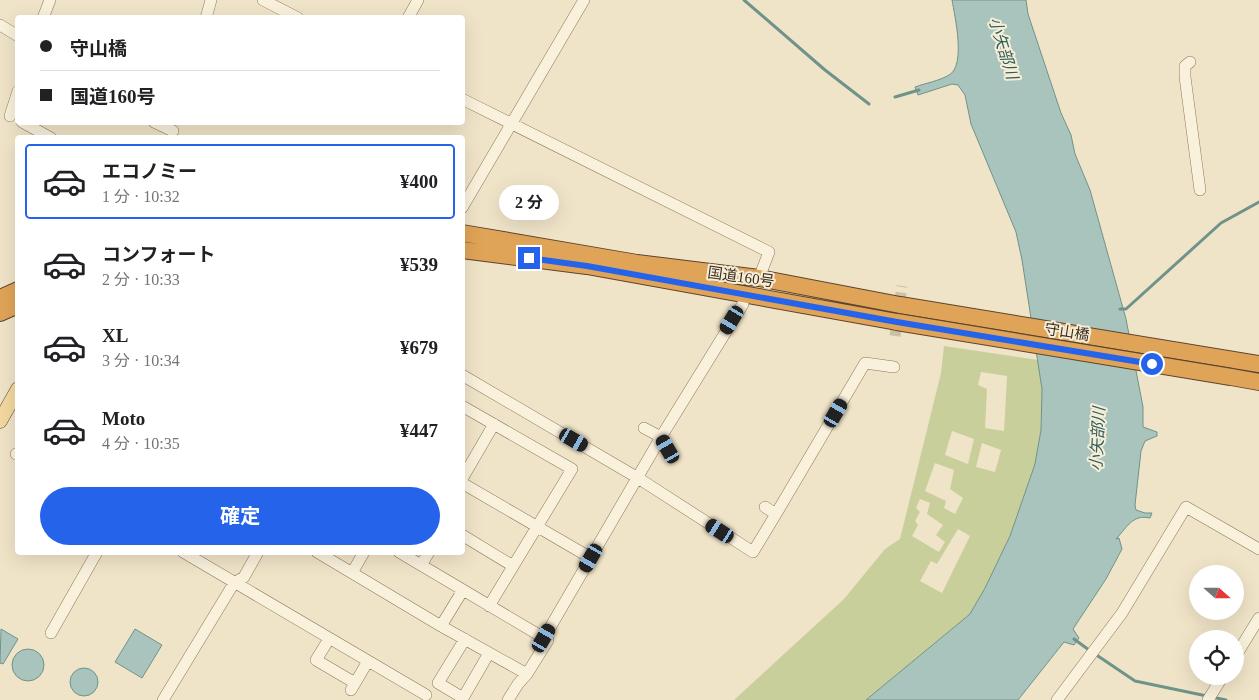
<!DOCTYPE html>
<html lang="ja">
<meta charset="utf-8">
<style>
:root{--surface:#fff;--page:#f6f6f6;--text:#202124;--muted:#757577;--line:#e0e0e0;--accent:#2563eb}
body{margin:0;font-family:"Times New Roman","Noto Sans JP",serif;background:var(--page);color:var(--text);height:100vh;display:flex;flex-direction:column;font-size:19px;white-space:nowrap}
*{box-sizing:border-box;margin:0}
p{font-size:16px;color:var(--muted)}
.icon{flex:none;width:28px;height:28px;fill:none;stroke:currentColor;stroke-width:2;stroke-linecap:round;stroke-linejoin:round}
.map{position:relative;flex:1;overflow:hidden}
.details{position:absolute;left:15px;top:135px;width:450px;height:420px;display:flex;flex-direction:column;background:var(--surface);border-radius:5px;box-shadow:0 5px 20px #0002}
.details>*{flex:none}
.hud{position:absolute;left:15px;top:15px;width:450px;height:110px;border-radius:5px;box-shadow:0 5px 20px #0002;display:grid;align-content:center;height:110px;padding:0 25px;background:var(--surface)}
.needle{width:32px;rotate:111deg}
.fabs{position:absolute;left:1189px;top:565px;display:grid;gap:10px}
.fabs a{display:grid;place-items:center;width:55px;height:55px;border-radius:50%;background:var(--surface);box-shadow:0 5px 20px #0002;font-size:25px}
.end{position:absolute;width:22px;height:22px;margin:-11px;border:6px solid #2563eb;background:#fff;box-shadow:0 0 0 2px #fff}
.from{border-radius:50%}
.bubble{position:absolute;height:35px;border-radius:18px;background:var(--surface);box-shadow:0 5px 20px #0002;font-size:16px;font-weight:700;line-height:35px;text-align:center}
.car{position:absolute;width:15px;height:30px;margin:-15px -8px;border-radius:6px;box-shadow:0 0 4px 1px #0007;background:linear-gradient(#222 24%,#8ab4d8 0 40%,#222 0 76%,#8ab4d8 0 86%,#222 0)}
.hud b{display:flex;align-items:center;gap:18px;height:48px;font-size:19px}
.hud b+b{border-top:1px solid var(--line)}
.hud i{width:12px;height:12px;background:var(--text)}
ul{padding:9px 0 0;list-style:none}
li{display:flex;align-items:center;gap:15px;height:75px;margin:0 10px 8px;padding:0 15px;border:2px solid transparent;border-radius:5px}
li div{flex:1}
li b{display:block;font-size:19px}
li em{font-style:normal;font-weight:700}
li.current{border-color:var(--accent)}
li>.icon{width:45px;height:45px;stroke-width:1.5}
.button{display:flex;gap:10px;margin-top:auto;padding:10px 25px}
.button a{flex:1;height:58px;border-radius:30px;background:var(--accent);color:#fff;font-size:20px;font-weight:700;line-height:58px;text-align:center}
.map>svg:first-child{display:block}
</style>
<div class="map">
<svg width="1259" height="700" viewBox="0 0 1259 700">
<rect width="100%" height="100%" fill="#f0e4c8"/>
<path fill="#c9cf9b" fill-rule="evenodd" d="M944 346 1038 360 1042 389 1041 430 1035 464 1010 536 985 588 970 614 866 700H734L844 599 885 549 900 539 941 373ZM981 372 1007 376 1004 431 985 428 987 389 978 385ZM952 431 974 439 968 464 945 455ZM982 443 1001 450 995 472 976 467ZM935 463 954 470 950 489 963 498 955 514 944 508 946 501 925 491ZM920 499 930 503 927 514 943 525 936 535 945 542 939 552 912 536 918 525 915 521 920 512 916 508ZM958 529 970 536 942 593 920 581 931 561 937 564Z"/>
<path fill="#a9c4bc" stroke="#6f938a" d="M952 0H1026L1028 14 1061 113 1071 135 1075 154 1090 190 1126 319 1143 407V427L1157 432V436L1145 441 1141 451 1135 505 1136 510 1145 513H1152L1150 518C1133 514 1127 527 1117 538L1116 539 1119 538 1122 549 1106 579 1073 629 1079 638 1074 645 1064 642 1018 700H866L970 614 985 588 1010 536 1035 464 1041 430 1042 389 1022 260 1016 232 971 124 965 95 958 85 952 84 918 95 915 87C926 83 939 81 949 75 966 66 955 17 952 0Z
M1 629 18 639 3 664 0 663Z
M135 629 162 645 142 678 115 662Z
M12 665a16 16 0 1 1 32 0a16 16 0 1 1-32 0Z
M70 682a14 14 0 1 1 28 0a14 14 0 1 1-28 0Z"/>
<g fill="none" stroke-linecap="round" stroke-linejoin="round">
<path stroke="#6f938a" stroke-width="3" d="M744 0 825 70 869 104
M895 97 919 90
M1120 309H1126L1221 223 1259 202
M1074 639 1089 650
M1095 654 1135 681 1226 700"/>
<path stroke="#ccc0a6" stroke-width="11" stroke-dasharray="11 5.5" stroke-linecap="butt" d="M895 336 902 286"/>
<g stroke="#8d765c" stroke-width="12">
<path id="minor" d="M263 0 298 18
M43 18 50 0
M206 18 211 0
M408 18 418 0
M0 25 18 36
M1190 62 1185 66V77L1200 190
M462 99 769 252 759 278
M10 116 18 91
M22 122 51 138
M154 122 173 131
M462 208 584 0
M462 375 638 478 753 552 776 514 765 507
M462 406 572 469 489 606
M644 428 661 437 668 449
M16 454 18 455
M462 479 494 424
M462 483 591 558
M776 514 865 363 894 367
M462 535 513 566
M183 552 426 695
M317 552 441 626
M399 552 544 638 661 437 743 304V293
M421 565 429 552
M352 573 364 552
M463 590 441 626 527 674 548 640 544 638
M51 633 97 552
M329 639 316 660 355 683
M465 639 438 683 463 698 489 653
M1235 657 1259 618
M351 690 368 661
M163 700 234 583 244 577 258 552
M508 700 518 684 527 674
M1057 700 1122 613 1186 507 1259 549
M1208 700 1223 676"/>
</g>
<g stroke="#5b4430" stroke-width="15">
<path id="major" d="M0 421 18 389"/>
</g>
<g stroke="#5b4430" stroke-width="18">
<path id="highway" d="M462 233 637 263 759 278 900 305 1259 364
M462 250 587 266 897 322
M0 298 18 290
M0 313 18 305
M1231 377 1259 382"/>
</g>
<use href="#minor" stroke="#faf1dc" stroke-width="11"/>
<use href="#major" stroke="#f3d9a0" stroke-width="14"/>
<use href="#highway" stroke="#e0a458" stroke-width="16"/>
<g stroke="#5b4430" stroke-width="18" stroke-linecap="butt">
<path id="highway-bridge" d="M897 322 1231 377"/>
</g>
<use href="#highway-bridge" stroke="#e0a458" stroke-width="16"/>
</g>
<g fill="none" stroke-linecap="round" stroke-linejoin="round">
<path stroke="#2563eb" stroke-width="6" d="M529 258 587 266 897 322 1152 364"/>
</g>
<g text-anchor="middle" stroke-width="4" stroke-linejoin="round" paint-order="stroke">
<g font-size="15" fill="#3d2e20" stroke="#f7eed8">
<text transform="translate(741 277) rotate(8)" y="5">国道160号</text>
<text transform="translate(1067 332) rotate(9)" y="5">守山橋</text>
</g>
<g font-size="16" font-style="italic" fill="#2f5d5a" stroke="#f7eed8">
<text transform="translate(1004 48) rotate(73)" y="6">小矢部川</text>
<text transform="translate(1097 439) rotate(-87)" y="6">小矢部川</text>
</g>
</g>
</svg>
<div class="fabs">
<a><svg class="needle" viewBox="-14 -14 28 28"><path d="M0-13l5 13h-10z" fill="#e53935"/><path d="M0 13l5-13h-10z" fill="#757577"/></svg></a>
<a><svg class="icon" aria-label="locate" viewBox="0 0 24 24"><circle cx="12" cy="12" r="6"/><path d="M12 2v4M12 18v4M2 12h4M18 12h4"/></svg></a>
</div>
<i class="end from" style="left:1152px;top:364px"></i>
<i class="end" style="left:529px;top:258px"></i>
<div class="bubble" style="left:499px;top:185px;width:60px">2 分</div>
<i class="car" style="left:732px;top:320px;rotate:211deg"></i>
<i class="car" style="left:836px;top:413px;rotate:30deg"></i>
<i class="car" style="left:574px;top:440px;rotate:120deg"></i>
<i class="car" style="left:668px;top:449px;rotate:330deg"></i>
<i class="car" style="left:720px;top:531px;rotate:303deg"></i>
<i class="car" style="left:591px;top:558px;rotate:210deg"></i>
<i class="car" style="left:544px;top:638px;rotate:30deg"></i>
<div class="hud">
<b><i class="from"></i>守山橋</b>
<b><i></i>国道160号</b>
</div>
<section class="details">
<ul>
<li class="current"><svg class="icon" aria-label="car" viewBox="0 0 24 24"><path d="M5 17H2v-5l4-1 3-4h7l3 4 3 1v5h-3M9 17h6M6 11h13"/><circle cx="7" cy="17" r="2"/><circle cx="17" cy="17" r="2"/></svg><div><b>エコノミー</b><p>1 分 · 10:32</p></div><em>¥400</em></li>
<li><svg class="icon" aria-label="car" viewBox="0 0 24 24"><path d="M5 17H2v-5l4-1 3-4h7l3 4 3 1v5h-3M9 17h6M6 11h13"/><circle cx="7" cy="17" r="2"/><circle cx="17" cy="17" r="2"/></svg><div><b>コンフォート</b><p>2 分 · 10:33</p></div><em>¥539</em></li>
<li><svg class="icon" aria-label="car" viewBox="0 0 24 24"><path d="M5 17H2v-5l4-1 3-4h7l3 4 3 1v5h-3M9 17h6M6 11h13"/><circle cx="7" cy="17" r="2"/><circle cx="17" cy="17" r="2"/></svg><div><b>XL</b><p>3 分 · 10:34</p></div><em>¥679</em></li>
<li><svg class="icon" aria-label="car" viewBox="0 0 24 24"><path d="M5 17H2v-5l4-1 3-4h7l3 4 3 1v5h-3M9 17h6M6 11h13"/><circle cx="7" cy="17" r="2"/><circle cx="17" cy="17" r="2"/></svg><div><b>Moto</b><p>4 分 · 10:35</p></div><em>¥447</em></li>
</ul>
<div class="button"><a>確定</a></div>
</section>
</div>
